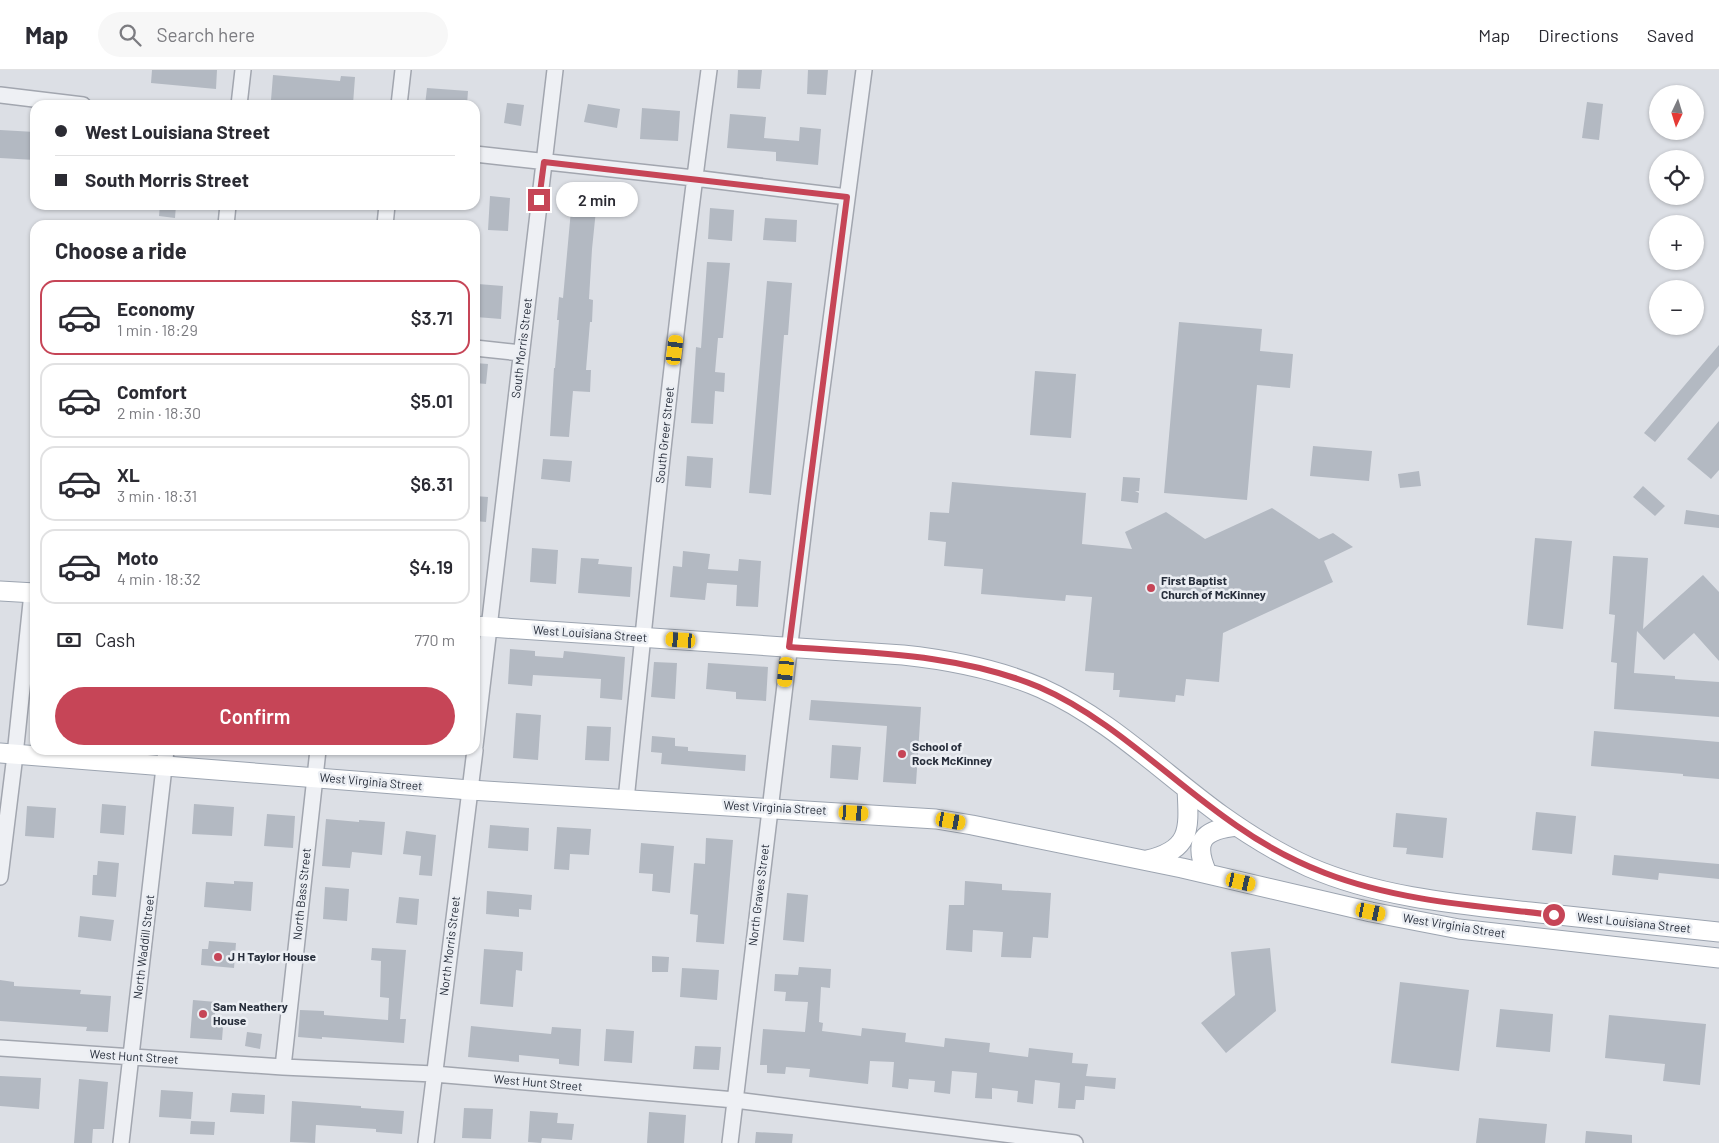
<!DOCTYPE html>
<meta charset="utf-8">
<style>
:root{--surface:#fff;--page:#f7f7f7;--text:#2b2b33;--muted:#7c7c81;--line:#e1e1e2;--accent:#c64557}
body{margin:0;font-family:Barlow,sans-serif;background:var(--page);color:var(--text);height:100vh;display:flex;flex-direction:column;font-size:19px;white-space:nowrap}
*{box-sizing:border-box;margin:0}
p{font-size:16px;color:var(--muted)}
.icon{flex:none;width:28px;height:28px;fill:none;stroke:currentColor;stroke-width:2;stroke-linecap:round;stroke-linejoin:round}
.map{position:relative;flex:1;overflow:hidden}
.details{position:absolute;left:30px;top:150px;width:450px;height:535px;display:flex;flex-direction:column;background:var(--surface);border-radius:15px;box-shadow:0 1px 4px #0004}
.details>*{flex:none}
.hud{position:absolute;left:30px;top:30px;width:450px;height:110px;border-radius:15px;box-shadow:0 1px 4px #0004;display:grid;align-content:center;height:110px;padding:0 25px;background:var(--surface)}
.needle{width:32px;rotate:184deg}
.fabs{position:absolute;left:1649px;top:15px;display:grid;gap:10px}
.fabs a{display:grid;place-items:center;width:55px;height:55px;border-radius:50%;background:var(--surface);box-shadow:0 1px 4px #0004;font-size:25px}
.end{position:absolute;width:22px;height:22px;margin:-11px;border:6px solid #c64557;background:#fff;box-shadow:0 0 0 2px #fff}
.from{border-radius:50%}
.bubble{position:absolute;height:35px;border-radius:18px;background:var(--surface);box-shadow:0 1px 4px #0004;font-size:16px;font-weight:600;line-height:35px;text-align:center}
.car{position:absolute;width:15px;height:30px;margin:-15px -8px;border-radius:6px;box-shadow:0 0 4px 1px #0007;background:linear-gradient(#f5c518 24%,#345 0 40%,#f5c518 0 76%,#345 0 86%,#f5c518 0)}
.hud b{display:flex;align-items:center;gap:18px;height:48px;font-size:19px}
.hud b+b{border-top:1px solid var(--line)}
.hud i{width:12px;height:12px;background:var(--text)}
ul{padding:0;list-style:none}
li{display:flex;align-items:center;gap:15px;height:75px;margin:0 10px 8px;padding:0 15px;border:2px solid var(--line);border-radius:15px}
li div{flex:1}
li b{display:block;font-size:19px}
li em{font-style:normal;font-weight:600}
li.selected{border-color:var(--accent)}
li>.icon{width:45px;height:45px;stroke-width:1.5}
h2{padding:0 25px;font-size:22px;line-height:60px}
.pay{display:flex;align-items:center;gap:12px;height:55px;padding:0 25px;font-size:19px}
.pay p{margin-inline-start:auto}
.primary-button{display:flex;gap:10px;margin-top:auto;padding:10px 25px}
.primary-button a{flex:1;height:58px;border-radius:30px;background:var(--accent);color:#fff;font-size:20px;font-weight:600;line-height:58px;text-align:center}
header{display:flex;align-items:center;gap:30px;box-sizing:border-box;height:70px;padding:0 25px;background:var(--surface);border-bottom:1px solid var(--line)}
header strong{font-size:24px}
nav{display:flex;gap:28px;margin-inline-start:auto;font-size:18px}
.search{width:350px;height:45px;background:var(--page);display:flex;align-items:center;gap:12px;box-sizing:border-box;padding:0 18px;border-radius:28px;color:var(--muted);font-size:19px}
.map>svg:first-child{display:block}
</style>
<header>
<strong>Map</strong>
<div class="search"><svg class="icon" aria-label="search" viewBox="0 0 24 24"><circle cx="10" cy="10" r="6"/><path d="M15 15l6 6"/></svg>Search here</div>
<nav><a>Map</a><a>Directions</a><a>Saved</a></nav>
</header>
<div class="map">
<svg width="1719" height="1073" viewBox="0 0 1719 1073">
<rect width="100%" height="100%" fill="#dcdfe5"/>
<path fill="#b3b9c2" d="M152 0H217L216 19 151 13Z
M738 0H762L760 19 737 18Z
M808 0H828L826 25 807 24Z
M273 5 340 11 341 6 355 7 353 34 325 32V34L271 30Z
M427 18 468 21 467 35H425Z
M1587 32 1603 34 1599 70 1582 68Z
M507 33 524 35 521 56 504 53Z
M588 34 620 39 617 58 584 52Z
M642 38 680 41 678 71 640 69Z
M730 44 766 47 764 68 799 71 800 57 821 59 818 95 776 91V82L727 78Z
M0 60 35 62V90L0 88Z
M573 118 605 120 604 140H596L592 179 589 229 593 230 592 252H590L586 300H591L590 322 573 321 569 367 550 366 554 298H555L559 250H557L559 227 563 228Z
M490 126 510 128 508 161 488 160Z
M160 135H176L175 148 159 146Z
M710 138 734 140 732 171 708 169Z
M765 148 797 150 796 172 763 170Z
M707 192 730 193 723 268H718L715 302 725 303 724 322 715 321 713 354 691 353 696 277 701 278Z
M767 211 792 213 788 265H784L771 425 749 423Z
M478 214 503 216 501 249 476 247Z
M1179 252 1262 259 1260 281 1293 284 1290 318 1257 315 1247 430 1164 423Z
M1719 275V296L1655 372 1644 363Z
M475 293 488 294 486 314 475 313Z
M1035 301 1076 304 1071 368 1030 365Z
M1719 351V400L1711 409 1687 389Z
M1313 376 1372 381 1369 411 1310 406Z
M687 386 713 388 711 418 685 416Z
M543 389 572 391 570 412 541 409Z
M1419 401 1421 416 1400 418 1398 404Z
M1123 407 1140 408 1139 421H1135L1139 423 1138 433 1121 431Z
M952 412 1086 423 1082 474 1132 479 1125 462 1166 442 1205 469 1272 438 1319 469 1333 463 1353 477 1324 491 1333 512 1223 563 1219 612 1186 609 1184 626 1176 625 1175 632 1119 627 1120 620H1113L1114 603 1085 601 1092 527 1066 525 1065 531 981 524 983 499 944 496 946 472 928 470 930 442 949 443Z
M1643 416 1665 436 1655 446 1633 427Z
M475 426 488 427 486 452 475 451Z
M1686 440 1719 445V458L1684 454Z
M1535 468 1572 471 1563 559 1527 555Z
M532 478 558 480 556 514 530 512Z
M683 481 710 484 708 499 738 501 739 489 761 491 758 537 736 536 737 515 707 513 705 530 670 527 673 496 682 497Z
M1613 486 1648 488 1643 559 1703 505 1719 522V591L1694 563 1664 590 1637 561 1634 603 1675 606V609L1719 612V647L1614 639 1617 593 1611 592 1615 545 1609 544Z
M581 488 599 489 598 494 632 497 630 527 578 523Z
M510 579 535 581V586L563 588 564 581 625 587 622 630 600 628 601 609 533 605 532 616 508 614Z
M654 592 677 593 675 629 651 627Z
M708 593 768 597 766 631 736 629V622L706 619Z
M811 630 921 637 916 714 883 712 887 656 809 650Z
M516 643 541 645 538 690 513 688Z
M587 656 611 657 609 691 585 690Z
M1594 661 1719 672V709L1683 706V704L1591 696Z
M652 666 675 668V676L688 677V681L746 685 745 701 661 694 662 683 651 682Z
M832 675 861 677 858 710 830 708Z
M102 734 126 736 124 765 100 763Z
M194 734 234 737 232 766 192 764Z
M27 736 56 738 54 768 25 766Z
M1536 742 1576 746 1572 784 1532 780Z
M1396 743 1447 748 1443 788 1406 784 1407 778 1393 777Z
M267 744 295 746 293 778 264 776Z
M326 749 359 752V750L385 752 382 785 352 782 350 798 322 796Z
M490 755 529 758 528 781 488 778Z
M557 757 591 759 589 785 570 784 569 800 554 799Z
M406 761 436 765 432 806 419 805 421 786 403 784Z
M706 768 733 770 724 874 696 872 698 845 690 844 694 793 705 794Z
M641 773 674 776 670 823 652 821 653 804 639 803Z
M1614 785 1719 794V809L1659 803 1658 810 1612 805Z
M98 791 119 793 116 827 92 825 93 805H97Z
M234 811 253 812 251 841 204 837 206 812 234 814Z
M965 811 1002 814V820L1051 823 1048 868 1033 867 1031 888 1001 887 1003 862 973 860 972 882 946 880 949 835H964Z
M325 817 349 819 347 851 323 849Z
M487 821 532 825 531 840 519 839V847L486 844Z
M787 823 808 825 804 872 783 870Z
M399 827 419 829 417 855 396 853Z
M80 846 114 850 111 871 78 867Z
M209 871 236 873 234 898 201 895 202 879H208Z
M372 878 406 880 400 949H406L404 973 322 967V969L298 967 300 940 324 941V945L388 950 389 928 380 927 381 891 371 890Z
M1270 878 1276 941 1226 983 1201 953 1235 925 1231 882Z
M484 879 523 882 522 901 516 900 513 937 480 934Z
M652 886 669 887 668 902H652Z
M799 897 831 899 830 918 821 917 819 952 823 953 822 961 861 966 862 958 906 963 905 972 944 977 945 968 990 973 989 982 1028 987 1029 978 1073 983 1072 993 1088 994 1086 1006 1116 1008 1115 1019 1085 1016 1084 1030H1076L1075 1039 1058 1038 1060 1013 1035 1010 1033 1034 1017 1032 1018 1021 992 1018V1029L975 1028 977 1003 952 1001 950 1024 934 1022 935 1011 909 1009 908 1019 892 1017 894 992 870 991 868 1014 809 1007 810 999 786 997 785 1004 767 1003V995H760L763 959 805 962 808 932 785 931 786 922 774 921 775 904 798 905Z
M682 898 719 900 717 930 680 927Z
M0 910 14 912V916L81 920 80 924 111 926 108 962 86 961 87 957 0 951Z
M1400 912 1469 920 1459 1001 1391 993Z
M193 930 216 932 214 956 223 957 222 970 190 968Z
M1500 939 1553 944 1550 982 1496 977Z
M1609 945 1706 954 1700 1015 1663 1011 1665 994 1605 988Z
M471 956 551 964 552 957 581 959 579 996 559 994V989L519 985V992L468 987Z
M606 959 634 961 632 993 604 991Z
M247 962 262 964 260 979 245 976Z
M695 976 721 977 719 1000 693 999Z
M0 1006 41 1008 39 1039 0 1036Z
M79 1009 108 1012 104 1059H93L92 1073H74Z
M161 1020 193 1022 191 1049 159 1047Z
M232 1023 265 1025 264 1044 230 1042Z
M292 1031 361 1036V1038L404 1041 402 1064 376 1062V1059L316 1055 315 1073 290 1072Z
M464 1038 493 1039 491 1069 462 1068Z
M530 1041 558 1043 557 1053 574 1054 572 1070 542 1068 541 1073 528 1072Z
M649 1042 686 1045 684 1073H647Z
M1479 1048 1547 1054 1545 1073H1476Z
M191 1051 215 1052 214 1065 190 1064Z
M1586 1061 1632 1065V1073H1585Z
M756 1062 793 1064 792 1073H755Z"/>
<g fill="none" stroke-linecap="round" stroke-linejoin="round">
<g stroke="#a2a6af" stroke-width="18">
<path id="minor" d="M0 25 83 35
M239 35 243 0
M399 35 403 0
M475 84 694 108 847 127
M226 155 228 135
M385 155 387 135
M475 278 521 283
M475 676 555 0
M626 730C651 487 676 243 709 0
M0 807 15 685 32 523
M0 978 283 997 434 1004 735 1030 1075 1073
M283 997 318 680
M121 1073 166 680
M426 1073 475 680
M730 1073 807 432 864 0"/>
</g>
<g stroke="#9ca4b0" stroke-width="21">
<path id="major" d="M0 521 35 523
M475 556 903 585C950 590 997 599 1041 618 1108 648 1162 702 1221 745 1249 765 1278 783 1309 797 1378 827 1456 834 1530 842 1593 849 1656 855 1719 862
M0 683 470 720 936 749 972 755 1182 798 1371 842 1459 859 1719 888
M1147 790C1192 780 1189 758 1187 719
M1207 803C1193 771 1202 760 1237 756"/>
</g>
<use href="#minor" stroke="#eef0f4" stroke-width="15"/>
<use href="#major" stroke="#fff" stroke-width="19"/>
</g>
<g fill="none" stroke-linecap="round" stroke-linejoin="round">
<path stroke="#c64557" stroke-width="6" d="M539 130 544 92 847 127 789 577C873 583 960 584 1039 617 1111 648 1172 712 1237 756 1264 775 1294 791 1325 803 1397 831 1478 836 1554 845"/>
</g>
<g fill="#c64557" stroke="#ebeef3" stroke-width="2">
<circle cx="1151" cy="518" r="5"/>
<circle cx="902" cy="684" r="5"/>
<circle cx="218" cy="887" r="5"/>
<circle cx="203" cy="944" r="5"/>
</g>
<g text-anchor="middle" stroke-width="5" stroke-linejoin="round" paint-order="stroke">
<g font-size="12" fill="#272e3b" stroke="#ebeef3">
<text transform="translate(522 278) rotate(-83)" y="4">South Morris Street</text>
<text transform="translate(665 365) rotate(-84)" y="4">South Greer Street</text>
<text transform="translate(590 564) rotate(4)" y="4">West Louisiana Street</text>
<text transform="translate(371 712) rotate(5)" y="4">West Virginia Street</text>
<text transform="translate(775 738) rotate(3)" y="4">West Virginia Street</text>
<text transform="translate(302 824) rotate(-84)" y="4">North Bass Street</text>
<text transform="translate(759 825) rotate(-83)" y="4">North Graves Street</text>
<text transform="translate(1634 853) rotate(6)" y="4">West Louisiana Street</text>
<text transform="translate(1454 856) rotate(9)" y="4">West Virginia Street</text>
<text transform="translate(450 876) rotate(-83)" y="4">North Morris Street</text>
<text transform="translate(144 877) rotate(-83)" y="4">North Waddill Street</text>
<text transform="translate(134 987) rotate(4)" y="4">West Hunt Street</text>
<text transform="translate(538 1013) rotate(5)" y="4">West Hunt Street</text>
</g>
<g font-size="12" font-weight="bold" fill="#272e3b" stroke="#ebeef3" text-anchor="start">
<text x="1161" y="515">First Baptist<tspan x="1161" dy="14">Church of McKinney</tspan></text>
<text x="912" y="681">School of<tspan x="912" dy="14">Rock McKinney</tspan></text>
<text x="228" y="891">J H Taylor House</text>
<text x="213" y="941">Sam Neathery<tspan x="213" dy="14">House</tspan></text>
</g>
</g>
</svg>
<div class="fabs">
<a><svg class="needle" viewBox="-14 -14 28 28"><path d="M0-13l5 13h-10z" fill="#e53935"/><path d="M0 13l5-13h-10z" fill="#7c7c81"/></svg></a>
<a><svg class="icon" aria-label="locate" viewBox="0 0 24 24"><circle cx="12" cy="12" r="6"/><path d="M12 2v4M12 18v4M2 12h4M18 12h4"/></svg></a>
<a>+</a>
<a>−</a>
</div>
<i class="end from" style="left:1554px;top:845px"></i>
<i class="end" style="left:539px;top:130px"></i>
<div class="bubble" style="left:556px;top:112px;width:82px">2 min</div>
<i class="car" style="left:675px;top:280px;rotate:7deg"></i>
<i class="car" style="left:681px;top:570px;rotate:274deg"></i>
<i class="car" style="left:786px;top:602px;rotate:186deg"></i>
<i class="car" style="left:854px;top:743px;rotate:93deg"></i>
<i class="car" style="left:951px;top:751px;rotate:100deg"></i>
<i class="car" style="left:1241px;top:812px;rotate:103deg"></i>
<i class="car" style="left:1371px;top:842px;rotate:102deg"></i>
<div class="hud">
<b><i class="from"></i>West Louisiana Street</b>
<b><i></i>South Morris Street</b>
</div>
<section class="details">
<h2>Choose a ride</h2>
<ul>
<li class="selected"><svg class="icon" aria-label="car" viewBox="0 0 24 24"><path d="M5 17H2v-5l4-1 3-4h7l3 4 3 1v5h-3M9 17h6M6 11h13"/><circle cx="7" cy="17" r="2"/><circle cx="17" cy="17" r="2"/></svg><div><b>Economy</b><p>1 min · 18:29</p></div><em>$3.71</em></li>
<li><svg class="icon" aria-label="car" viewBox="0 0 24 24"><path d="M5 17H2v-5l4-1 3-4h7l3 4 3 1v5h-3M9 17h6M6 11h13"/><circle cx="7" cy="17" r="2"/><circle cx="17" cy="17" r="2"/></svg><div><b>Comfort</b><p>2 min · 18:30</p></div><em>$5.01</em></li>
<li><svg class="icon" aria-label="car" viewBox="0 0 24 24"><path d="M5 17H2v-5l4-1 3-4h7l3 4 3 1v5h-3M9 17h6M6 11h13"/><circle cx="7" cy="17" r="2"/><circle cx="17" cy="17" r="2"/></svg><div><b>XL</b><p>3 min · 18:31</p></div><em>$6.31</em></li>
<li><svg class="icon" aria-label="car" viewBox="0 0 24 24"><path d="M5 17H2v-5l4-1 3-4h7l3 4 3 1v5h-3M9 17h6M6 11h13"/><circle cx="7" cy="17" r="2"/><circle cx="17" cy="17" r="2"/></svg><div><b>Moto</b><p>4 min · 18:32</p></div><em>$4.19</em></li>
</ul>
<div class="pay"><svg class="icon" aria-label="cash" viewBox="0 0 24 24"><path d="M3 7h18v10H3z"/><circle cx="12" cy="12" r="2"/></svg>Cash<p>770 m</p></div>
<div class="primary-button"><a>Confirm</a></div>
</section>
</div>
